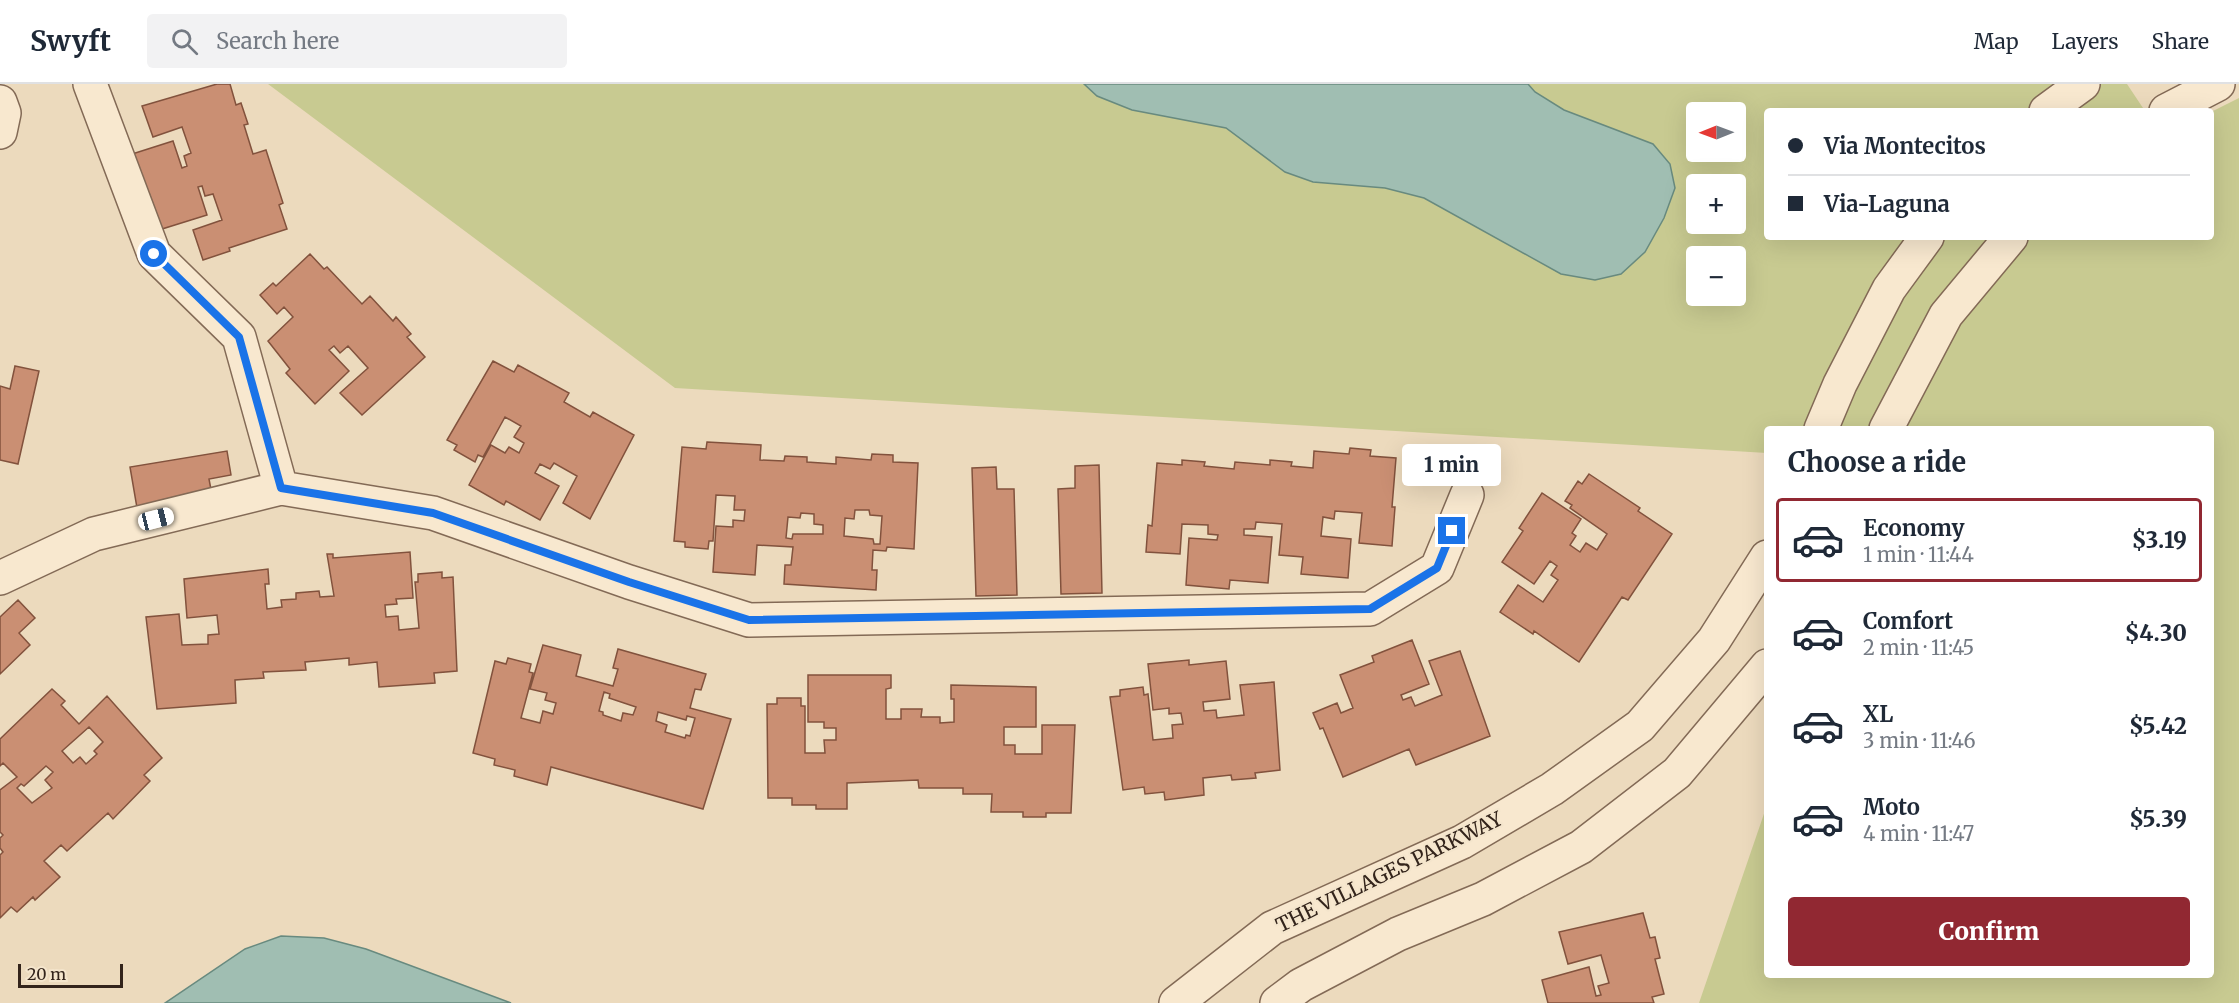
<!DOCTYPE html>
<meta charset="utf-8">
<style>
:root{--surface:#fff;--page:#f2f2f3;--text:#1f2937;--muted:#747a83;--line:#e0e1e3;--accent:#912832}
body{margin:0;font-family:Merriweather,serif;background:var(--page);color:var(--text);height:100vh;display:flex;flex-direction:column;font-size:22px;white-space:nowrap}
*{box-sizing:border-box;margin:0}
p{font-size:20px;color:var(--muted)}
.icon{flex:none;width:33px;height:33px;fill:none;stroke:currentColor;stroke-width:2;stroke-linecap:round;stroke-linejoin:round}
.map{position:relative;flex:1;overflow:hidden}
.panel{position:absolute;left:1764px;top:342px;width:450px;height:552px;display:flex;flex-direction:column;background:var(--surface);border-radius:6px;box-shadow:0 6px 24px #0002}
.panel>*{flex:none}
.banner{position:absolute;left:1764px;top:24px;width:450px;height:132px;border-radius:6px;box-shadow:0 6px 24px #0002;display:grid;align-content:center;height:132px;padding:0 24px;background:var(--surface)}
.needle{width:39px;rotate:269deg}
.controls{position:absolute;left:1686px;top:18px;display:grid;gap:12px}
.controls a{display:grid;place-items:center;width:60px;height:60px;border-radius:6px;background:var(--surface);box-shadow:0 6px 24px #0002;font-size:30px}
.scale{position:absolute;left:18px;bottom:15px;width:105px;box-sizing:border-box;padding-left:6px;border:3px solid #33241b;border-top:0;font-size:16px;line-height:21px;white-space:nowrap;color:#33241b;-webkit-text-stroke:4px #f4e5cc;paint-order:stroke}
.end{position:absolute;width:27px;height:27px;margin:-14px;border:8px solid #1a73e8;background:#fff;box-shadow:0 0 0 3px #fff}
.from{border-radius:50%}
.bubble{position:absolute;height:42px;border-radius:6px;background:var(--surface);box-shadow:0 6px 24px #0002;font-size:20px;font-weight:800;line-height:42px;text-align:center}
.car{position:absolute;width:18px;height:36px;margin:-18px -9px;border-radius:8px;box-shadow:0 0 4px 2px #0007;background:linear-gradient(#fff 24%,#345 0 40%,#fff 0 76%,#345 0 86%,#fff 0)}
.banner b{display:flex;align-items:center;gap:21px;height:57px;font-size:22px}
.banner b+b{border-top:2px solid var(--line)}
.banner i{width:15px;height:15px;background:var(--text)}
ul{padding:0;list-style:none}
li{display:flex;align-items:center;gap:18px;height:84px;margin:0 12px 9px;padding:0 12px;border:3px solid transparent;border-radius:6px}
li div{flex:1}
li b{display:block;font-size:22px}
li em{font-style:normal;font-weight:800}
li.current{border-color:var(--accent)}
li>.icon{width:54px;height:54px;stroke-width:1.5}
h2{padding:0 24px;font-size:27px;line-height:72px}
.cta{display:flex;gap:12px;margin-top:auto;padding:12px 24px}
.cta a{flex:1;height:69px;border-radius:6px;background:var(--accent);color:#fff;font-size:24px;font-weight:800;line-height:69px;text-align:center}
header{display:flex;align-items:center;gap:36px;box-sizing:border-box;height:84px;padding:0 30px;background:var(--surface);border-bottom:2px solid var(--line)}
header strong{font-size:28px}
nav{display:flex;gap:33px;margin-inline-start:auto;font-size:21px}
.search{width:420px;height:54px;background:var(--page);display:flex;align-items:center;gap:15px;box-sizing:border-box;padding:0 21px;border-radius:6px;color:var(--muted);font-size:22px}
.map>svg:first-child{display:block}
</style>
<header>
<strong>Swyft</strong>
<div class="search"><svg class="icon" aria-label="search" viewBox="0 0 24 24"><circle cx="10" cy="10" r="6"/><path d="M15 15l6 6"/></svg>Search here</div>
<nav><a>Map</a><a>Layers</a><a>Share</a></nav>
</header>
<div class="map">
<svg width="2239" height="919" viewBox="0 0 2239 919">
<rect width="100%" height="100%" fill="#ecdabd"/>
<path fill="#c8ca91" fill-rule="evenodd" d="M268 0H2127L2145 27H1767V153H2211V28L2239 14V919H1699L1767 721V891H2211V345H1767V369L675 304ZM1696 28H1736V68H1696ZM1696 100H1736V140H1696ZM1696 172H1736V212H1696Z"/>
<path fill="#a0beb2" stroke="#688a7f" stroke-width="1.5" d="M1084 0H1528L1535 8 1564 26 1653 60 1670 80 1675 104 1664 134 1645 168 1621 190 1595 196 1561 190 1424 114 1385 104 1313 98 1285 88 1226 44 1132 26 1097 12Z
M281 852 324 854 366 865 511 919H165L245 865Z"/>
<path fill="#ca8f73" stroke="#82523d" stroke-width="1.5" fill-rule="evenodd" d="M217 0H230L236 21 241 19 248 40 244 41 253 70 266 66 283 119 279 121 287 145 229 164 230 167 203 176 193 146 222 136 213 110 205 112 202 102 198 103 207 131 162 145 149 109 142 112 129 71 173 57 182 84 187 82 184 72 191 69 182 43 153 53 142 22Z
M310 170 324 185 327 183 362 220 370 212 393 237 396 233 411 250 407 253 425 273 362 331 340 309 368 284 348 262 340 269 334 262 329 266 349 287 315 320 286 289 290 285 268 257 293 233 284 223 277 230 260 211 273 199 276 202Z
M493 277 514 288 518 281 569 309 564 318 590 333 593 328 634 351 590 435 563 419 577 392 554 379 550 385 540 380 535 389 559 402 540 436 506 417 504 421 469 401 491 361 505 369 509 363 519 369 524 359 514 353 521 342 505 333 483 373 478 371 475 378 454 366 457 361 447 356Z
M15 282 39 287 18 380 0 376V302L10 305Z
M707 358 761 361 760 376 784 377 785 372 807 373V378L836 380V373L871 376 872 370 893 371V378L918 379 914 465 887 463 886 467 873 466 872 486H877L876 506 784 500 785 481H791L793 463 757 461 755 491 713 488 716 442 733 443V436L744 437 745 426H734L735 412 716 411 713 457H709L708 465 685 463V458L674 457 682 363 706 365ZM855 426H869L870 431 882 432 880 460H874L873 455 844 452 845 434 854 435ZM801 429 814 430V440L823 441V450H793L792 455 786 454 788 433 800 434Z
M1350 364 1371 366 1370 372 1396 374 1392 423H1395L1392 462 1359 459 1362 429 1335 427 1334 435 1323 433 1321 452 1351 455 1348 494 1301 490 1303 473 1279 471 1282 440 1256 438 1255 445H1244V451L1272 453 1268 499 1230 496 1229 505 1186 501 1189 454 1217 456 1218 451 1208 450V441L1182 440 1180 470 1146 468 1148 441 1152 442 1157 379 1182 381V376L1205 378 1204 382 1234 385 1235 378 1270 381V376L1292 378 1291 382 1313 384 1314 367 1349 370Z
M227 367 231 391 209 395 212 411 137 424 130 383Z
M1099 381 1102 509 1061 510 1058 405 1075 404V382Z
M996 383 997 405H1014L1017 511 976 512 972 384Z
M1589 390 1640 424 1638 427 1672 450 1628 516 1622 513 1579 578 1534 547 1533 550 1500 528 1518 501 1543 518 1558 496 1551 491 1557 482 1550 477 1534 500 1502 478 1523 447 1519 444 1542 409 1581 435 1572 449 1576 452 1570 461 1580 468 1586 459 1597 466 1607 450 1570 424 1572 421 1565 417 1578 397 1582 400Z
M410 468 413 514 396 515 397 520 385 521 386 533 398 532 399 546 419 544 415 498H418V490L442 488V494L453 493 457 587 434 589 435 599 379 603 377 578 349 581V574L305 578 306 586 263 588 264 594 235 596 236 619 157 625 146 533 179 530 182 561 208 560V551L219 550 217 531 187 534 184 495 268 485 269 500H265L267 525 282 523 281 516 296 515V509L319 507 320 513 334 512 327 470H333V474Z
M18 516 35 534 19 549 30 561 0 590V533Z
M1412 556 1429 600 1401 611 1403 616 1411 613 1415 622 1442 611 1429 577 1460 567 1490 652 1416 681 1409 665 1343 693 1323 644 1320 645 1313 629 1337 619 1341 629 1353 624 1340 591 1374 578 1372 572Z
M543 561 581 571 576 592 613 602 618 585 613 584 618 565 706 590 701 606 695 605 690 624 731 635 703 725 551 683 547 701 514 692 515 686 494 681 495 675 473 669 495 577 506 580 508 574 531 580 529 588 533 589 521 634 540 639 543 627 553 630 556 619 545 616 547 609 530 605ZM604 608 610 610 609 614 636 623 633 631 623 629 621 637 603 631V628L599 627ZM658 628 686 636 687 632 695 634 690 652 686 651 685 654 665 648 667 641 656 637Z
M1189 576V581L1226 577 1230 615 1203 618 1204 627 1216 626 1217 634 1244 631 1240 601 1274 598 1280 686 1255 689 1256 694 1232 696 1231 691 1203 694 1204 711 1165 716 1164 708 1145 710 1144 703 1123 706 1110 613 1120 612V606L1143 603 1144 611 1148 610 1153 656 1173 654 1172 641 1183 640 1181 629 1169 630V624L1153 626 1148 580Z
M808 591H891V604L886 605V635H901V625H922L921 633H940V639L954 638V615H951V601L1036 603V643H1004V661H1015V670H1042V641H1075L1071 729H1046V733H1023V728H991L992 710H963V704H919L918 696 847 699V725H816V721H792V714H768L767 620H777V614H801V622H805V669H825L824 656H836V644H824V638H808Z
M52 605 65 617 61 621 79 640 107 612 162 674 144 691 150 697 113 735 108 729 67 767 61 761 44 777 60 793 35 816 33 813 17 828 11 823 0 834V771L3 768 0 764V754L3 751 0 748V706L17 693 3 679 0 682V655ZM89 643 103 658 94 667 97 670 86 680 80 673 73 679 62 667ZM46 682 53 688 45 696 52 704 32 719 17 704 21 700 24 702Z
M1643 829 1650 854 1655 853 1660 874 1655 875 1664 910 1652 913 1654 919H1548L1542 896 1589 883 1596 912 1601 911 1598 902 1609 899 1601 871 1568 880 1559 848Z"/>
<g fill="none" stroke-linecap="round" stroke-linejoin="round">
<g stroke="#836a56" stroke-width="36">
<path id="minor" d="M90 0 154 170 239 253 281 404
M0 18 4 29 0 48
M2046 27 2083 0
M2166 27 2218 0
M1821 345 1840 300 1889 205 1927 153
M1886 345 1946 231 2011 153
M0 494 94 450 281 404 433 429 629 498 749 536 1370 525 1437 484 1467 411
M1176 919 1272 844 1462 758 1552 705 1640 642 1714 556 1767 473
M1277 919 1301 901 1398 850 1483 815 1581 763 1677 689 1767 582"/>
</g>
<use href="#minor" stroke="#f8e8cf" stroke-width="33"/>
</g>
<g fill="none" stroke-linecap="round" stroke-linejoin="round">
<path stroke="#1a73e8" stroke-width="8" d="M154 170 239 253 281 404 433 429 629 498 749 536 1370 525 1437 484 1452 447"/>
</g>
<g text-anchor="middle" stroke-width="4.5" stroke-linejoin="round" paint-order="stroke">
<g font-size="20" fill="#33241b" stroke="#f4e5cc">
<text transform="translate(1389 788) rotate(-26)" y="7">THE VILLAGES PARKWAY</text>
</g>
</g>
</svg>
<div class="controls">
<a><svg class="needle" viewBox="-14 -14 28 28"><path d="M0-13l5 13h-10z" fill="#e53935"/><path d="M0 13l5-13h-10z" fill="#747a83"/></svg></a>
<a>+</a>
<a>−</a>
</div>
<div class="scale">20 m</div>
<i class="end from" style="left:154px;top:170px"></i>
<i class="end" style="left:1452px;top:447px"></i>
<div class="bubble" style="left:1402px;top:360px;width:99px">1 min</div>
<i class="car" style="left:156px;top:435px;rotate:76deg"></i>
<div class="banner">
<b><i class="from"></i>Via Montecitos</b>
<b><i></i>Via-Laguna</b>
</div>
<section class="panel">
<h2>Choose a ride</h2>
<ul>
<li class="current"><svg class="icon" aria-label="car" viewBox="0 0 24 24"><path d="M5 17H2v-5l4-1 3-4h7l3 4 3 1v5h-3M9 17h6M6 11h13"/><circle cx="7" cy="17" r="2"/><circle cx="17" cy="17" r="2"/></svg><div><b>Economy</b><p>1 min · 11:44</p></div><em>$3.19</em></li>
<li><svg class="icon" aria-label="car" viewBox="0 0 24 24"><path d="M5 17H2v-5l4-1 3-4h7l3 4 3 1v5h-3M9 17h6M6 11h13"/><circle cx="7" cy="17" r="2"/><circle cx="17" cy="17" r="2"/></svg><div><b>Comfort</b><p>2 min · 11:45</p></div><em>$4.30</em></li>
<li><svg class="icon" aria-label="car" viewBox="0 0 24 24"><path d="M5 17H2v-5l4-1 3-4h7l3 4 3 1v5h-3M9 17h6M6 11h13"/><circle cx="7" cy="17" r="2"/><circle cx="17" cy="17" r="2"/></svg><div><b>XL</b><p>3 min · 11:46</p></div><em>$5.42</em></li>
<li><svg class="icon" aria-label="car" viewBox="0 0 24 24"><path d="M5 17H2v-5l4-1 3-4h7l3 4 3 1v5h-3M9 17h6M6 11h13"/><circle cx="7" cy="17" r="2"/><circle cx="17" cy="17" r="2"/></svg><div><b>Moto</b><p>4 min · 11:47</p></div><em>$5.39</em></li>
</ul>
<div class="cta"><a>Confirm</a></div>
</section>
</div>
